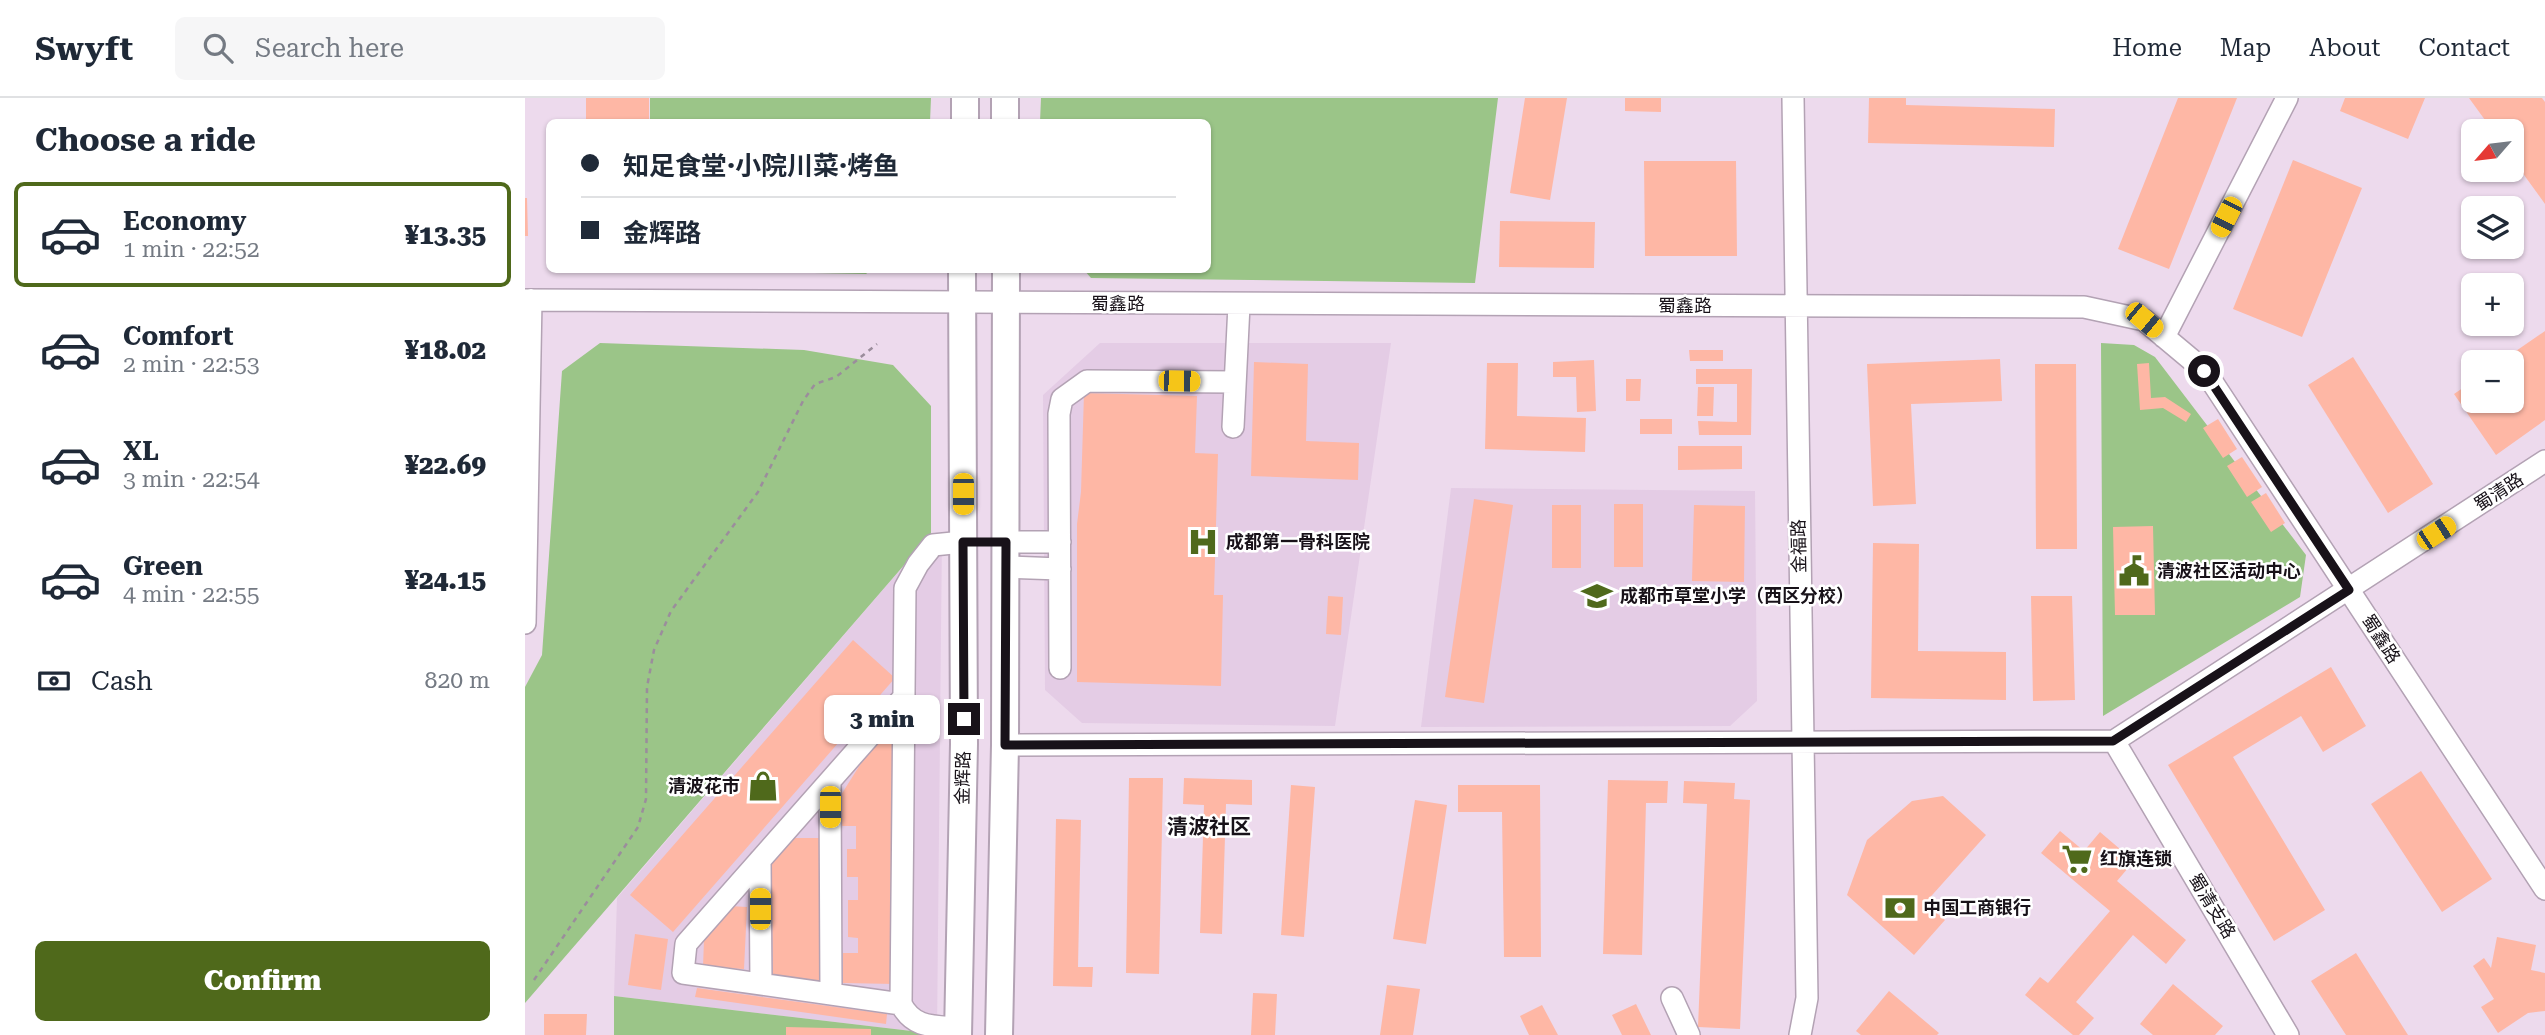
<!DOCTYPE html>
<meta charset="utf-8">
<style>
:root{--surface:#fff;--page:#f6f6f7;--text:#1f2937;--muted:#747a83;--line:#e0e1e3;--accent:#4f691b}
body{margin:0;font-family:"Roboto Serif","Noto Sans SC",serif;background:var(--page);color:var(--text);height:100vh;display:flex;flex-direction:column;font-size:26px;white-space:nowrap}
*{box-sizing:border-box;margin:0}
p{font-size:23px;color:var(--muted)}
.icon{flex:none;width:38px;height:38px;fill:none;stroke:currentColor;stroke-width:2;stroke-linecap:round;stroke-linejoin:round}
.map{position:relative;flex:1;overflow:hidden}
.drawer{display:flex;flex-direction:column;background:var(--surface);width:525px}
.drawer>*{flex:none}
.guide{position:absolute;left:21px;top:21px;width:665px;height:154px;border-radius:10px;box-shadow:0 2px 5px #0004;display:grid;align-content:center;height:154px;padding:0 35px;background:var(--surface)}
.needle{width:46px;rotate:242deg}
.tools{position:absolute;left:1936px;top:21px;display:grid;gap:14px}
.tools a{display:grid;place-items:center;width:63px;height:63px;border-radius:10px;background:var(--surface);box-shadow:0 2px 5px #0004;font-size:35px}
.end{position:absolute;width:32px;height:32px;margin:-16px;border:9px solid #181219;background:#fff;box-shadow:0 0 0 4px #fff}
.from{border-radius:50%}
.bubble{position:absolute;height:49px;border-radius:10px;background:var(--surface);box-shadow:0 2px 5px #0004;font-size:23px;font-weight:800;line-height:49px;text-align:center}
.car{position:absolute;width:21px;height:42px;margin:-21px -10px;border-radius:9px;box-shadow:0 0 5px 2px #0007;background:linear-gradient(#f5c518 24%,#345 0 40%,#f5c518 0 76%,#345 0 86%,#f5c518 0)}
.guide b{display:flex;align-items:center;gap:24px;height:66px;font-size:26px}
.guide b+b{border-top:2px solid var(--line)}
.guide i{width:18px;height:18px;background:var(--text)}
ul{padding:0;list-style:none}
li{display:flex;align-items:center;gap:21px;height:105px;margin:0 14px 10px;padding:0 21px;border:4px solid transparent;border-radius:10px}
li div{flex:1}
li b{display:block;font-size:26px}
li em{font-style:normal;font-weight:800}
li.current{border-color:var(--accent)}
li>.icon{width:63px;height:63px;stroke-width:1.5}
h2{padding:0 35px;font-size:32px;line-height:84px}
.pay{display:flex;align-items:center;gap:18px;height:77px;padding:0 35px;font-size:26px}
.pay p{margin-inline-start:auto}
.action{display:flex;gap:14px;margin-top:auto;padding:14px 35px}
.action a{flex:1;height:80px;border-radius:10px;background:var(--accent);color:#fff;font-size:28px;font-weight:800;line-height:80px;text-align:center}
header{display:flex;align-items:center;gap:42px;box-sizing:border-box;height:98px;padding:0 35px;background:var(--surface);border-bottom:2px solid var(--line)}
header strong{font-size:33px}
nav{display:flex;gap:38px;margin-inline-start:auto;font-size:24px}
.search{width:490px;height:63px;background:var(--page);display:flex;align-items:center;gap:18px;box-sizing:border-box;padding:0 24px;border-radius:10px;color:var(--muted);font-size:26px}
main{display:flex;flex:1;min-height:0}
.map>svg:first-child{display:block}
</style>
<header>
<strong>Swyft</strong>
<div class="search"><svg class="icon" aria-label="search" viewBox="0 0 24 24"><circle cx="10" cy="10" r="6"/><path d="M15 15l6 6"/></svg>Search here</div>
<nav><a>Home</a><a>Map</a><a>About</a><a>Contact</a></nav>
</header>
<main>
<section class="drawer">
<h2>Choose a ride</h2>
<ul>
<li class="current"><svg class="icon" aria-label="car" viewBox="0 0 24 24"><path d="M5 17H2v-5l4-1 3-4h7l3 4 3 1v5h-3M9 17h6M6 11h13"/><circle cx="7" cy="17" r="2"/><circle cx="17" cy="17" r="2"/></svg><div><b>Economy</b><p>1 min · 22:52</p></div><em>¥13.35</em></li>
<li><svg class="icon" aria-label="car" viewBox="0 0 24 24"><path d="M5 17H2v-5l4-1 3-4h7l3 4 3 1v5h-3M9 17h6M6 11h13"/><circle cx="7" cy="17" r="2"/><circle cx="17" cy="17" r="2"/></svg><div><b>Comfort</b><p>2 min · 22:53</p></div><em>¥18.02</em></li>
<li><svg class="icon" aria-label="car" viewBox="0 0 24 24"><path d="M5 17H2v-5l4-1 3-4h7l3 4 3 1v5h-3M9 17h6M6 11h13"/><circle cx="7" cy="17" r="2"/><circle cx="17" cy="17" r="2"/></svg><div><b>XL</b><p>3 min · 22:54</p></div><em>¥22.69</em></li>
<li><svg class="icon" aria-label="car" viewBox="0 0 24 24"><path d="M5 17H2v-5l4-1 3-4h7l3 4 3 1v5h-3M9 17h6M6 11h13"/><circle cx="7" cy="17" r="2"/><circle cx="17" cy="17" r="2"/></svg><div><b>Green</b><p>4 min · 22:55</p></div><em>¥24.15</em></li>
</ul>
<div class="pay"><svg class="icon" aria-label="cash" viewBox="0 0 24 24"><path d="M3 7h18v10H3z"/><circle cx="12" cy="12" r="2"/></svg>Cash<p>820 m</p></div>
<div class="action"><a>Confirm</a></div>
</section>
<div class="map">
<svg width="2020" height="937" viewBox="0 0 2020 937">
<rect width="100%" height="100%" fill="#eddaed"/>
<path fill="#e4cce5" d="M575 245H866L810 628 557 625 520 592 518 297Z
M926 390 1230 393 1232 603 1205 628 896 629Z
M417 435 412 936 89 898 92 800 406 436Z"/>
<path fill="#9bc588" d="M125 0H406L405 24H125Z
M516 0H973L950 185 566 180 559 172H682V24H515Z
M124 172H346L341 176Z
M75 245 279 252 368 267 406 308V436L0 905V589L17 557 37 273Z
M1576 245 1609 247 1630 259 1781 457 1775 499 1578 618Z
M89 898 412 936V937H89Z"/>
<path fill="#feb7a5" d="M61 0H124V24H61Z
M1000 0H1042L1025 102 985 95Z
M1100 0H1136V14L1100 13Z
M1344 0H1381V7L1530 11 1529 49 1343 45Z
M1653 0H1712L1644 171 1593 151Z
M1820 0H1900L1883 41 1815 13Z
M1944 0H2017L2020 4V106L1986 59V33H1968Z
M1768 62 1837 90 1777 239 1708 211Z
M1119 63H1211L1212 158H1120Z
M0 100H2L3 138H0Z
M975 123 1070 124 1069 170 974 169Z
M2020 233V322L1971 357 1929 296 1948 283V303H1986V264H1975Z
M1164 252H1198V263H1165Z
M1828 259 1908 386 1863 415 1783 287Z
M1475 261 1477 303 1386 306 1391 406 1348 408 1342 266Z
M1069 262 1071 313 1052 314 1051 279H1028V264Z
M729 264 783 266 781 343 834 345 833 382 726 378Z
M962 265H993L992 318 1061 320 1060 354 960 351Z
M1624 265 1626 300 1640 299 1666 316 1661 324 1638 310 1615 312 1612 266Z
M1510 266H1551L1552 451H1511Z
M1171 271H1227L1226 337H1174L1173 323 1212 324V286H1171Z
M1101 281H1116L1115 303H1101Z
M1173 289H1189L1188 318H1172Z
M559 295 672 298 670 355 693 356 689 497H698L696 588 552 584V426L556 394Z
M1115 321H1147V336H1115Z
M1693 321 1712 351 1698 360 1678 330Z
M1153 348H1217V371L1153 372Z
M1717 359 1737 389 1722 399 1702 368Z
M1741 395 1760 425 1746 434 1726 404Z
M949 401 988 407 959 605 920 599Z
M1089 406H1118V469H1089Z
M1027 407H1056V470H1027Z
M1169 407 1220 408 1219 484 1167 483Z
M1628 428 1630 517H1590L1588 429Z
M1348 445 1394 446 1393 553 1481 554V602L1346 600Z
M803 498 818 499 816 537 801 536Z
M1506 498H1547L1550 602 1508 603Z
M328 542 370 580 148 834 105 797Z
M1806 569 1841 628 1798 654 1776 618 1708 659 1800 812 1749 843 1643 667Z
M355 635H372L370 886 318 885V855H333V840L323 839V802H333V779H322V751H331V728H316V697Z
M1896 673 1967 781 1917 814 1846 706Z
M604 680H638L634 876 601 875Z
M659 680 727 682V707L701 706 697 836 675 835 679 707 658 706Z
M1083 682 1143 683 1142 705H1121L1117 857 1078 856Z
M1159 683 1210 685 1209 701 1225 702 1215 931 1173 929 1182 706 1158 705Z
M766 687 790 689 779 839 756 837Z
M933 687H1015L1016 859H979L977 714H933Z
M1418 698 1461 737 1400 805 1420 822 1389 857 1322 797 1342 742 1387 703Z
M890 702 922 707 901 846 868 841Z
M531 721 556 722 553 869H568L567 889 528 888Z
M1535 733 1559 753 1575 734 1609 763 1592 783 1661 842 1641 866 1608 837 1551 904 1569 920 1554 937H1548L1500 897 1515 879 1523 885 1585 813 1516 755Z
M264 740H297V885L248 879 246 760Z
M204 808 222 809 219 871 178 869 179 842Z
M110 836 143 841 136 892 103 887Z
M1972 839 2011 847 2006 872 2020 875V913L2003 915 1973 935 1956 909 1969 901 1948 868 1959 860 1966 870Z
M1831 855 1883 937H1821L1786 883Z
M1648 886 1698 928 1690 937H1628L1615 926Z
M862 887 895 891 888 937H855Z
M172 890 362 916 361 926 170 899Z
M1364 893 1414 935 1412 937H1336L1331 933Z
M728 895 752 896 750 937H726Z
M1111 906 1126 937H1097L1087 917Z
M1017 907 1033 937H1004L995 918Z
M19 916H62L61 937H19Z
M261 929 346 931V937H261Z"/>
<g fill="none" stroke-linecap="round" stroke-linejoin="round">
<g stroke="#b3a2b4" stroke-width="24">
<path id="minor" d="M1268 0 1282 900 1275 937
M0 202 1559 209 1619 222 1680 273 2020 791
M1639 239 1762 0
M708 329 714 207
M481 444H535
M481 469 535 471
M0 525 6 202
M535 570 534 316 537 301 562 283 710 284
M1589 643 1763 937
M480 647 1589 643 2020 363
M305 683 306 896
M235 762 236 886
M1147 900 1164 937
M376 906 158 875 161 846 379 599
M433 930C408 928 388 930 376 906L380 490 393 466 408 447 438 444"/>
</g>
<g stroke="#b3a2b4" stroke-width="30">
<path id="major" d="M480 0V24
M440 24V0
M433 937 439 646 437 172
M474 937 480 647 481 172"/>
</g>
<path stroke="#9b8d9c" stroke-width="2.5" stroke-dasharray="5 5" stroke-linecap="butt" d="M9 882 113 729 121 701 122 589 129 552 146 513 233 394 278 303 290 286 311 279 352 246"/>
<use href="#minor" stroke="#fff" stroke-width="21"/>
<use href="#major" stroke="#fff" stroke-width="26"/>
</g>
<g fill="none" stroke-linecap="round" stroke-linejoin="round">
<path stroke="#181219" stroke-width="9" d="M439 621 438 444H481L480 647 1588 643 1824 492 1679 273"/>
</g>
<defs>
<g id="hospital-bare" transform="scale(2.415)"><path d="M-5-5h3v3.5h4V-5h3V5h-3V1.5h-4V5h-3Z" fill="#4f691b" stroke="#fff" stroke-width="2.5" paint-order="stroke"/></g>
<g id="civic-bare" transform="scale(2.415)"><path d="M-.6-6.5H3V-4.5H.6V-3L4-1V1h2V6H-6V1h2V-1L-.6-3ZM-1.2 2.5V6h2.4V2.5Z" fill="#4f691b" stroke="#fff" stroke-width="2.5" paint-order="stroke"/></g>
<g id="school-bare" transform="scale(2.415)"><path d="M0-5L7-2L0 1L-7-2ZM-4 1L0 2.5L4 1V4Q0 6-4 4Z" fill="#4f691b" stroke="#fff" stroke-width="2.5" paint-order="stroke"/></g>
<g id="shop-bare" transform="scale(2.415)"><path d="M-5-2.5h2.3a2.7 3.5 0 0 1 5.4 0H5L5.5 6h-11ZM-1.5-2.5h3a1.5 2.3 0 0 0-3 0Z" fill="#4f691b" stroke="#fff" stroke-width="2.5" paint-order="stroke"/></g>
<g id="supermarket-bare" transform="scale(2.415)"><path d="M-6-5.5h2.5l.6 2H6L4.5 2H-2.5L-4.4-4H-6ZM-1.5 3.2a1.3 1.3 0 1 0 .1 0ZM3 3.2a1.3 1.3 0 1 0 .1 0Z" fill="#4f691b" stroke="#fff" stroke-width="2.5" paint-order="stroke"/></g>
<g id="bank-bare" transform="scale(2.415)"><path d="M-6-4H6V4H-6ZM0-2.3a2.3 2.3 0 1 0 0 4.6a2.3 2.3 0 1 0 0-4.6Z" fill="#4f691b" stroke="#fff" stroke-width="2.5" paint-order="stroke"/></g>
</defs>
<g fill-rule="evenodd">
<use href="#hospital-bare" x="678" y="444"/>
<use href="#civic-bare" x="1609" y="473"/>
<use href="#school-bare" x="1072" y="498"/>
<use href="#shop-bare" x="238" y="688"/>
<use href="#supermarket-bare" x="1552" y="761"/>
<use href="#bank-bare" x="1375" y="810"/>
</g>
<g text-anchor="middle" stroke-width="5" stroke-linejoin="round" paint-order="stroke">
<g font-size="18" fill="#181219" stroke="#fff">
<text x="593" y="212">蜀鑫路</text>
<text x="1160" y="214">蜀鑫路</text>
<text transform="translate(1974 394) rotate(-33)" y="6">蜀清路</text>
<text transform="translate(1274 448) rotate(-91)" y="6">金福路</text>
<text transform="translate(1856 541) rotate(57)" y="6">蜀鑫路</text>
<text transform="translate(438 680) rotate(-89)" y="6">金辉路</text>
<text transform="translate(1687 808) rotate(59)" y="6">蜀清支路</text>
</g>
<g font-size="18" font-weight="bold" fill="#181219" stroke="#fff" text-anchor="start">
<text x="701" y="450">成都第一骨科医院</text>
<text x="1632" y="479">清波社区活动中心</text>
<text x="1095" y="504">成都市草堂小学（西区分校）</text>
<text x="215" y="694" text-anchor="end">清波花市</text>
<text x="1575" y="767">红旗连锁</text>
<text x="1398" y="816">中国工商银行</text>
</g>
<g font-size="21" font-weight="bold" fill="#181219" stroke="#fff">
<text x="684" y="736">清波社区</text>
</g>
</g>
</svg>
<div class="tools">
<a><svg class="needle" viewBox="-14 -14 28 28"><path d="M0-13l5 13h-10z" fill="#e53935"/><path d="M0 13l5-13h-10z" fill="#747a83"/></svg></a>
<a><svg class="icon" aria-label="layers" viewBox="0 0 24 24"><path d="M12 4l9 5-9 5-9-5zM3 14l9 5 9-5"/></svg></a>
<a>+</a>
<a>−</a>
</div>
<i class="end from" style="left:1679px;top:273px"></i>
<i class="end" style="left:439px;top:621px"></i>
<div class="bubble" style="left:299px;top:597px;width:116px">3 min</div>
<i class="car" style="left:1701px;top:119px;rotate:207deg"></i>
<i class="car" style="left:1619px;top:222px;rotate:130deg"></i>
<i class="car" style="left:654px;top:283px;rotate:91deg"></i>
<i class="car" style="left:438px;top:396px;rotate:180deg"></i>
<i class="car" style="left:1911px;top:435px;rotate:57deg"></i>
<i class="car" style="left:305px;top:709px;rotate:180deg"></i>
<i class="car" style="left:235px;top:811px;rotate:0deg"></i>
<div class="guide">
<b><i class="from"></i>知足食堂·小院川菜·烤鱼</b>
<b><i></i>金辉路</b>
</div>
</div>
</main>
